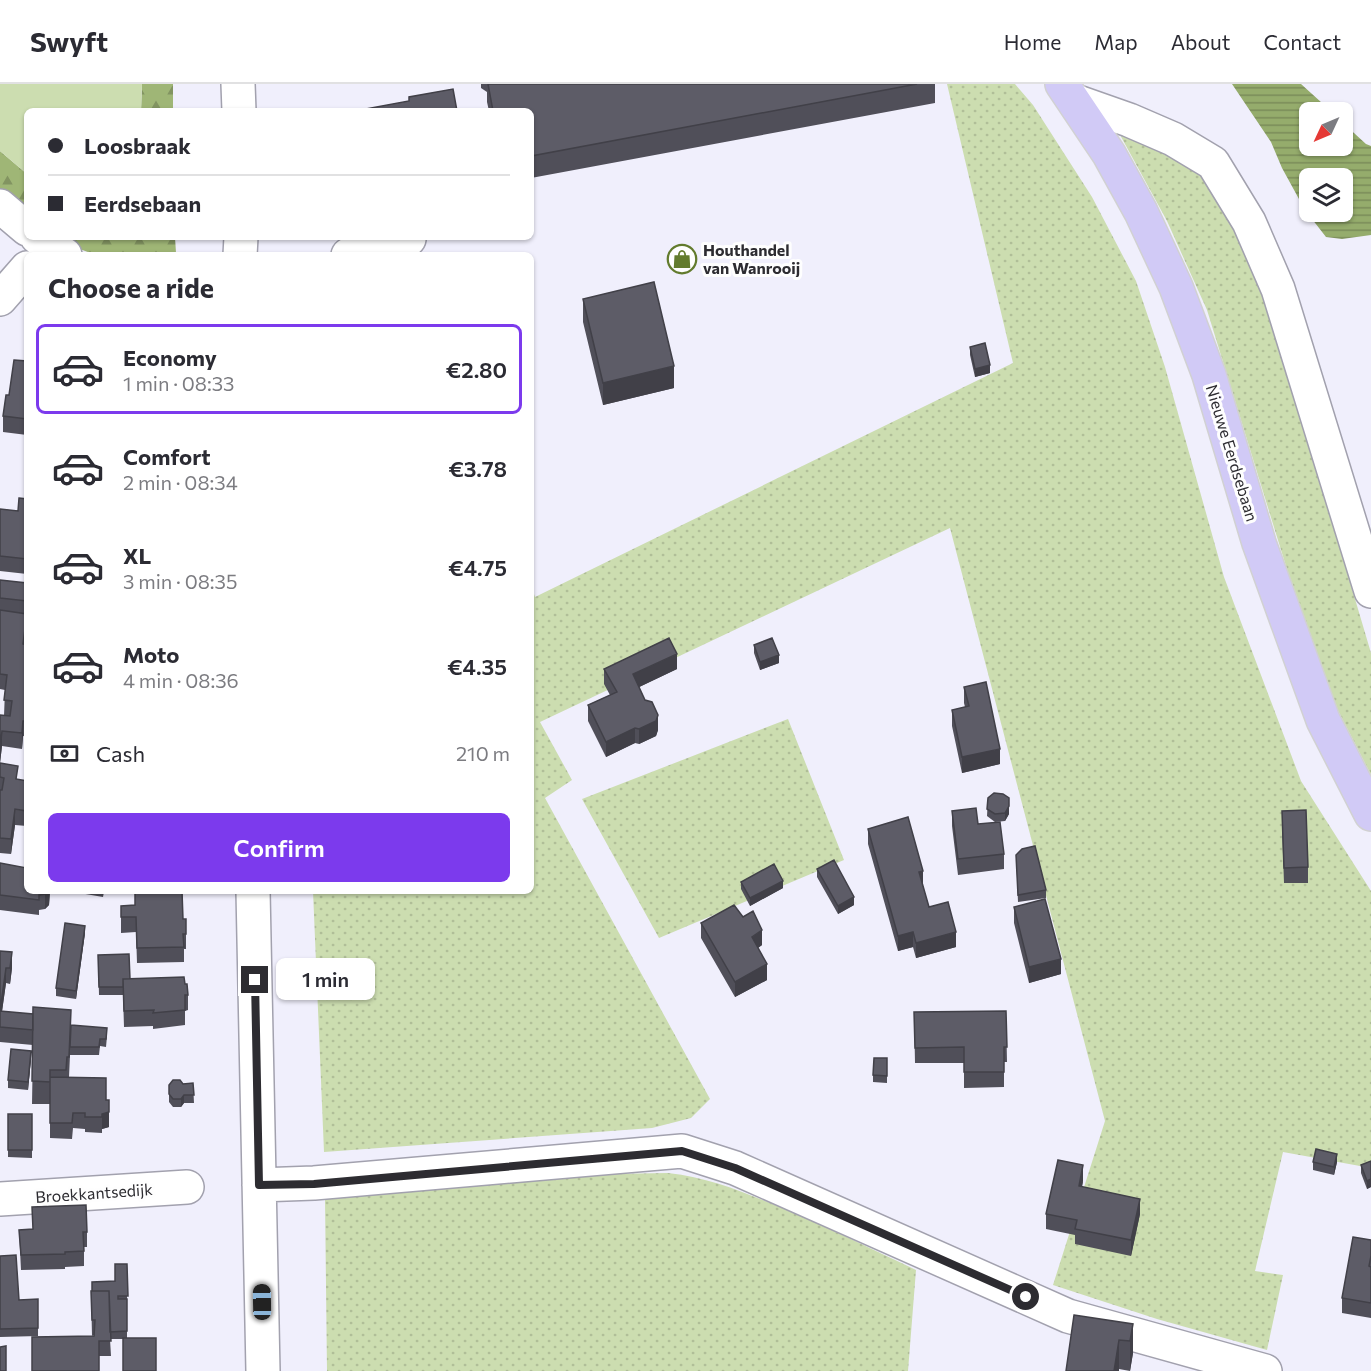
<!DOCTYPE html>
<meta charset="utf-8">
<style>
:root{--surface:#fff;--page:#f7f7f7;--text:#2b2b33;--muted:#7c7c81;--line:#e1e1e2;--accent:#7c3aed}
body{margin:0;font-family:Commissioner,sans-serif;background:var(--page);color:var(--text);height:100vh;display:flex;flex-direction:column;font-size:22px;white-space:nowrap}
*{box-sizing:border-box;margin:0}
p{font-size:20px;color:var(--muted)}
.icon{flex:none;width:33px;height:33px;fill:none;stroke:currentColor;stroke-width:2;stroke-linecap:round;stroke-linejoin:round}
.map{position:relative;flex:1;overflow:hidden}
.sheet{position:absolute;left:24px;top:168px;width:510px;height:642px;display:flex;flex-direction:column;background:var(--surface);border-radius:9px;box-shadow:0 2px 4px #0004}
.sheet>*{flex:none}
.top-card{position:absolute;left:24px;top:24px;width:510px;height:132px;border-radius:9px;box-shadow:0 2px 4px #0004;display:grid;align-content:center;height:132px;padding:0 24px;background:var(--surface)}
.needle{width:39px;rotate:226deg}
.tools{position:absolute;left:1299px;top:18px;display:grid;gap:12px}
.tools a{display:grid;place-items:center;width:54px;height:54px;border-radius:9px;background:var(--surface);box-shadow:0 2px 4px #0004;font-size:30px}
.end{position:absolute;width:27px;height:27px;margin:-14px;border:8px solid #2d2c31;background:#fff;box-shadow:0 0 0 3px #fff}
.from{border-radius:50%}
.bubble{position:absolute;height:42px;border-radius:9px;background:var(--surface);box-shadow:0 2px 4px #0004;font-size:20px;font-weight:600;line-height:42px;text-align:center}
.car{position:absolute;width:18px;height:36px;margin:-18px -9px;border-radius:8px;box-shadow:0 0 4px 2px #0007;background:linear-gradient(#222 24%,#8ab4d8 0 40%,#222 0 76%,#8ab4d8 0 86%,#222 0)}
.top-card b{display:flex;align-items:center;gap:21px;height:57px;font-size:22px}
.top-card b+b{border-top:2px solid var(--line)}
.top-card i{width:15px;height:15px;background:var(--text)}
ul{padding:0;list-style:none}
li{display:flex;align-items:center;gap:18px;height:90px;margin:0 12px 9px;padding:0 12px;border:3px solid transparent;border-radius:9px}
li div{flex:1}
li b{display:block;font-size:22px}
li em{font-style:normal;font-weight:600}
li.current{border-color:var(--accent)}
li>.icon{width:54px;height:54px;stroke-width:1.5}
h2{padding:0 24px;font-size:27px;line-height:72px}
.pay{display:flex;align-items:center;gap:15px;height:66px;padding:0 24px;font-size:22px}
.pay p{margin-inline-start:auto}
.button{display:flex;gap:12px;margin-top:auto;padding:12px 24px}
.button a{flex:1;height:69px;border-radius:9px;background:var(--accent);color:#fff;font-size:24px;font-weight:600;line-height:69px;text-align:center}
header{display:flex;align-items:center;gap:36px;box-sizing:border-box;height:84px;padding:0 30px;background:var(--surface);border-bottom:2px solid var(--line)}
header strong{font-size:28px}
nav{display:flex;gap:33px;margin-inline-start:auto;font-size:21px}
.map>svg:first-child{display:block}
</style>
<header>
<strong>Swyft</strong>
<nav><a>Home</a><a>Map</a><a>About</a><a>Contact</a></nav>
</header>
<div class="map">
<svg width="1371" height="1287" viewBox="0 0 1371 1287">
<defs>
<pattern id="grass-dots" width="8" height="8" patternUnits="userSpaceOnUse" patternTransform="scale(1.5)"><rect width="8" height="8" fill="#ccddb0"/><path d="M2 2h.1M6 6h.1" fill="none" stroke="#b0be98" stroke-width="1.8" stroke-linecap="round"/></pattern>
<pattern id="forest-firs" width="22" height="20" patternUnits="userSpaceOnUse" patternTransform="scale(1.5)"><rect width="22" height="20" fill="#9fb676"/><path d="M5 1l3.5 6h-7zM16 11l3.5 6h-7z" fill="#829461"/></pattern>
<pattern id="water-rules" width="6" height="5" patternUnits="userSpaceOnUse" patternTransform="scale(1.5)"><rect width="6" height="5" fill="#95ac6c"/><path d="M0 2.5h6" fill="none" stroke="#7a8c59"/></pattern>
</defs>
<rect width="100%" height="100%" fill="#f0effc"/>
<path fill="url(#grass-dots)" d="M947 0H1015L1033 21 1092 113 1136 197 1165 283 1224 493 1301 697 1371 807V1084L1283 1068 1255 1187 1283 1191 1267 1266 1157 1235 1053 1201 1105 1037 950 444 540 638 572 696 545 714 710 1015 691 1034 652 1044 324 1068 313 807H531V501L535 513 1013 279Z
M1119 49 1190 74 1220 108 1272 234 1371 569V691L1332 615 1298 521 1207 226 1167 137Z
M788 635 844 776 659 854 582 715Z
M668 1089C711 1094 743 1108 782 1124 827 1143 872 1165 916 1186L908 1287H327L325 1115 610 1090Z"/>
<path fill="url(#forest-firs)" d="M142 0H173V27H141Z
M0 67 27 90V130L0 108Z
M56 153H175L176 169 96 171 77 164Z"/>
<path fill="#ccddb0" d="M0 0H142L141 27H27V90L0 67Z"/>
<path fill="url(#water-rules)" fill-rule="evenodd" d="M1232 0H1301L1332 28H1310V62H1342L1343 39 1366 60 1371 62V151L1342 155 1326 153 1305 126 1282 84 1271 58ZM1310 94H1342V128H1310Z"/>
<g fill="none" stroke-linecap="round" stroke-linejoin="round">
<g stroke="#a2a1ae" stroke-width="36">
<path id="minor" d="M238 0 239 27
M1075 17 1129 36 1173 55 1213 79 1249 138 1278 205 1371 507
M0 122 27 145
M37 153 65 171
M240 171 241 153
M348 171 409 155
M0 215 27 184
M253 807 263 1287
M259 1101 314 1099 682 1067 735 1084 1068 1232 1265 1287
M0 1115 187 1103"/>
</g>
<g stroke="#d1d1d2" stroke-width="36">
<path id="major" d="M1062 0 1109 70 1141 128 1176 203 1209 291 1259 459 1323 636 1371 730"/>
</g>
<use href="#minor" stroke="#fff" stroke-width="33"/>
<use href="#major" stroke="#d1caf6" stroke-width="33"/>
</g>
<path fill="#504f59" d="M481 0H935V19L531 94V27H489L487 18V8L481 4Z
M583 215 674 304 603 321 583 238Z
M970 263 990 289 975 293 970 271Z
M27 277V351L3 348V332L9 311Z
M27 415V490L0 487V425L18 427Z
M0 496 27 499V546L25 561H27V653L23 652 22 665 2 662 0 679V631L4 632 5 606 0 605Z
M754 561 779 579 760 586 754 569Z
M604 585H677L639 603 658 646 656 652 639 660 635 659 606 673 588 637V621L610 611 604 600Z
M964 603 1000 680 962 689 952 642V626L965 623 964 619Z
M0 679 18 696 27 697V742L15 741 11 770 0 769Z
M988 714 1009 730 1005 737 995 738 987 732Z
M952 727 978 740 1004 770V785L958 791 952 742Z
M1282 743 1308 783V799H1284Z
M868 745 923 802 929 823 956 863 916 874 913 863 898 867 868 760Z
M1016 771 1046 806V814L1018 818Z
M0 779 50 807 49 821 45 825 39 826V831L0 826Z
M817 785 854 821 838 830 817 793Z
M741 798 783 804 750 822 741 805Z
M68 807H182L183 835 186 850V865H184V878L137 879 136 848 121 849V822L135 821V810L104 808 103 813Z
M1014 823 1061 890 1029 899 1014 839Z
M701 839 762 861 758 864 767 896 735 913 701 854Z
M85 849 76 915 56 912V904Z
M0 867 12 884 10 900 6 899 2 927 71 941 107 952 106 963 100 962 99 971H70L69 993 106 1016 109 1043 102 1045V1049L85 1048V1045L73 1044 72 1055 50 1054V1020H32L33 961 0 958Z
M98 871 130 895 185 900 188 911V926L185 927V941L153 945V942L124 943 123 911H99Z
M1006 927 1007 978H1004V1003L964 1004V979H915L914 928Z
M887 974V999L873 998V991Z
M31 975 28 1006 8 1004V996Z
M193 999 194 1019H184L181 1023H173L169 1018V1001Z
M8 1030H32V1074L8 1073Z
M1371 1077V1103L1367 1105 1361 1089V1081Z
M1313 1078H1337L1334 1091 1313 1086Z
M1083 1097 1082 1103 1140 1130 1131 1172 1075 1160V1151L1046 1145V1130Z
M32 1123 87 1148V1163H84V1182L65 1183V1185L21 1186 19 1146 33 1145Z
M1371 1156V1234L1342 1229V1214Z
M0 1172 19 1216 38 1215V1252L0 1253Z
M127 1180V1254L123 1255H110L111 1272H99L94 1251 92 1252 91 1207 115 1197Z
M1133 1240V1269L1130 1287 1119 1285 1066 1287Z"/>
<path fill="#414048" d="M990 281V289L975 293V285Z
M674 282V304L603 321V299Z
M27 531V546L23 576V560Z
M677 570V585L633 606V590Z
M779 571V579L760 586V578Z
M658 631V646L656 652 639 660V645Z
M23 637V652L22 665V649Z
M635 644V659L606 673V658Z
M2 647V662L0 679V664Z
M1000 665V680L962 689V673Z
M1009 722V730L1005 737V729Z
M15 725V741L11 770V755Z
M923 787V802L919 788Z
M783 797V804L750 822V814Z
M48 807H50L49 821 45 825V810Z
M854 813V821L838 830V822Z
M85 842V849L76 915V907Z
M762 846V861L752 868V853Z
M913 848V863L898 867V852Z
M956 848V863L916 874V859Z
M12 868V884L10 900V884Z
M1061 875V890L1029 899V883Z
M767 880V896L735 913V898Z
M6 884V899L0 942V927Z
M31 967V975L28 1006V998Z
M184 1011V1019L181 1023V1015Z
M109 1016V1043L102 1045V1030L106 1029Z
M1337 1070V1078L1334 1091V1083Z
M1083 1081V1097L1079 1117V1102Z
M1371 1095V1103L1367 1105V1097Z
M1140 1115V1130L1131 1172V1156Z
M1133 1240V1269L1130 1287V1257Z
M1119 1256V1287H1114Z"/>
<path fill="#5d5c67" stroke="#414048" stroke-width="1.5" d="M488 0H917L531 72V27H493Z
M453 5 457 27H355L409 17V13Z
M335 25V27H323Z
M654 198 674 282 603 299 583 215Z
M985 259 990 281 975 285 970 263Z
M14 276 27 277V335L3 332 6 311H9Z
M19 414 27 415V475L0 472V425L18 427Z
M0 496 27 499V517L0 514Z
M0 526 27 530 23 560 27 561V637H23L22 649 2 647 0 664V631L10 632 12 617 4 616 7 591 0 590Z
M669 554 677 570 633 590 645 616 652 618 658 631 656 637 639 645 635 644 606 658 588 621 617 608 604 585Z
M772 554 779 571 760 578 754 561Z
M986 598 1000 665 962 673 952 626 969 622 964 603Z
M0 679 18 682 16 695 27 697V727L15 725 11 755 0 754V706H2L4 694 0 693Z
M994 709 1003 710 1009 714V722L1005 729 995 730 987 725 988 714Z
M976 724 978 740 1000 738 1004 770 958 775 952 727Z
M1306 726 1308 783 1284 784 1282 727Z
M908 733 923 787 919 788 929 823 948 818 956 848 916 859 913 848 898 852 868 745Z
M1035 762 1046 806 1018 811 1016 771 1022 765Z
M834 776 854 813 838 822 817 785Z
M0 779 27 784V807H48L45 810 39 811V816L0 811Z
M774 780 783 797 750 814 741 798Z
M135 807H182L183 835H186V850H183L184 863 137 864 136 833H121V822L135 821Z
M1045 815 1061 875 1029 883 1014 823Z
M734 821 743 833 753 827 762 846 752 853 767 880 735 898 701 839Z
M65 839 85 842 76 907 56 904Z
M0 867 12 868 10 884H6L0 927 33 930V946L0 943Z
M129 870 130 895H123V903H99L98 871Z
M184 893 185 900H187L188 911H185V926L153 929 154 926 124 927 123 895Z
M33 923 71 926 69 973H67L66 986H50V998L32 997Z
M1006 927 1007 963H1004V988H964V963L915 964 914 928Z
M71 941 107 944 106 955H100L99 963H70Z
M11 965 31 967 28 998 8 996Z
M874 974H887V992L873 991Z
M50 993 106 994V1016H109V1028L102 1030V1033H85V1029H73L72 1039H50Z
M173 996H180L183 1000 193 999 194 1011H184L181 1015H173L169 1010V1001Z
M8 1030H32V1066H8Z
M1316 1065 1337 1070 1334 1083 1313 1078Z
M1058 1076 1083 1081 1079 1102 1140 1115 1131 1156 1075 1145 1077 1136 1046 1130Z
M1371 1077V1095L1367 1097 1361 1081Z
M86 1121 87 1148H83L84 1167 65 1168V1170L21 1171 19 1146 33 1145 32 1123Z
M1353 1153 1371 1156V1172L1369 1182 1371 1183V1219L1342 1214Z
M16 1171 19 1216 38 1215V1244L0 1245V1172Z
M115 1180H127L128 1212H118V1215H127V1247L110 1248 109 1207H92V1198L115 1197Z
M91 1207H109L111 1257H99V1287H32V1253L94 1252 95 1236H92Z
M1074 1231 1133 1240 1130 1257 1119 1256 1114 1287H1066Z
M123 1254H156V1287H123Z
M6 1262V1287H0V1263Z"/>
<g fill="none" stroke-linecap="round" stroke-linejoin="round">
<path stroke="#2d2c31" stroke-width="8" d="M255 896 259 1101 314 1100 682 1067 735 1084 1026 1213"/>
</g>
<defs>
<g id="shop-ring" transform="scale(1.5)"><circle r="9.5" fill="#fefefe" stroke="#627b2d" stroke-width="1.5"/><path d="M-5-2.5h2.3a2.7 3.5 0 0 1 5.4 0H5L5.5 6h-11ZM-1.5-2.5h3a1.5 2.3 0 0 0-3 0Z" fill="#627b2d"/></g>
</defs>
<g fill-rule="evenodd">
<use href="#shop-ring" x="682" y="175"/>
</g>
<g text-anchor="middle" stroke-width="6" stroke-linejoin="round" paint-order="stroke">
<g font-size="16" font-weight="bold" fill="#2d2c31" stroke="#fefefe" text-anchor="start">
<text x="703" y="172">Houthandel<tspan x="703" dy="18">van Wanrooij</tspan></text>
</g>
<g font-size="16" fill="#2d2c31" stroke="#fefefe">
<text transform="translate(1232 369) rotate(73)" y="6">Nieuwe Eerdsebaan</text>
<text transform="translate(94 1109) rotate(-4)" y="6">Broekkantsedijk</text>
</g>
</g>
</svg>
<div class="tools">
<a><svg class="needle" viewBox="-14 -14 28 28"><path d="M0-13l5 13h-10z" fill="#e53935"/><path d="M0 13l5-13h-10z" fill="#7c7c81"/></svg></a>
<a><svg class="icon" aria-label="layers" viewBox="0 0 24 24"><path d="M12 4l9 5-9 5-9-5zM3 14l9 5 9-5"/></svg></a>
</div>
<i class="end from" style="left:1026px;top:1213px"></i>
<i class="end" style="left:255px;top:896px"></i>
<div class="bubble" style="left:276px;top:874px;width:99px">1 min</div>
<i class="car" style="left:262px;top:1218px;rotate:359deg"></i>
<div class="top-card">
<b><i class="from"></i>Loosbraak</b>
<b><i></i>Eerdsebaan</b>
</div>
<section class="sheet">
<h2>Choose a ride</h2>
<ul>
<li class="current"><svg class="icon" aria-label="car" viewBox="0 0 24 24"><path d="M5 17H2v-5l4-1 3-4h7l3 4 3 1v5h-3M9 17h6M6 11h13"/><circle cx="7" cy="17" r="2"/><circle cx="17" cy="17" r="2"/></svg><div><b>Economy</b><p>1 min · 08:33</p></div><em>€2.80</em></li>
<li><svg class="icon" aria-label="car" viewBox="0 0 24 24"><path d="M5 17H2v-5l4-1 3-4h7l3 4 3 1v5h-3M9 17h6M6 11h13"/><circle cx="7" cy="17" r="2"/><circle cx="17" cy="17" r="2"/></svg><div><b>Comfort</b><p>2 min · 08:34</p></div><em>€3.78</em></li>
<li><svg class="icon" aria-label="car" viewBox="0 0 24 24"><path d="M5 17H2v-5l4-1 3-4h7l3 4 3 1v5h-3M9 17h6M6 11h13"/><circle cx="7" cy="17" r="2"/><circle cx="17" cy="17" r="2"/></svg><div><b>XL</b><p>3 min · 08:35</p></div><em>€4.75</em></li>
<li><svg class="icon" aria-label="car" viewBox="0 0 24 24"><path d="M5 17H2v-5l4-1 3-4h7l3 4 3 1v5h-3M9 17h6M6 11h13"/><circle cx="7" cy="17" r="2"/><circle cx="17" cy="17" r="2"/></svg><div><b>Moto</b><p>4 min · 08:36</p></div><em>€4.35</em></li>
</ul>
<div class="pay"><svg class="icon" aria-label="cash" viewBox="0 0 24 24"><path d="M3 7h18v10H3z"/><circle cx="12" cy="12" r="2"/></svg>Cash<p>210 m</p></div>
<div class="button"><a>Confirm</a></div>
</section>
</div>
